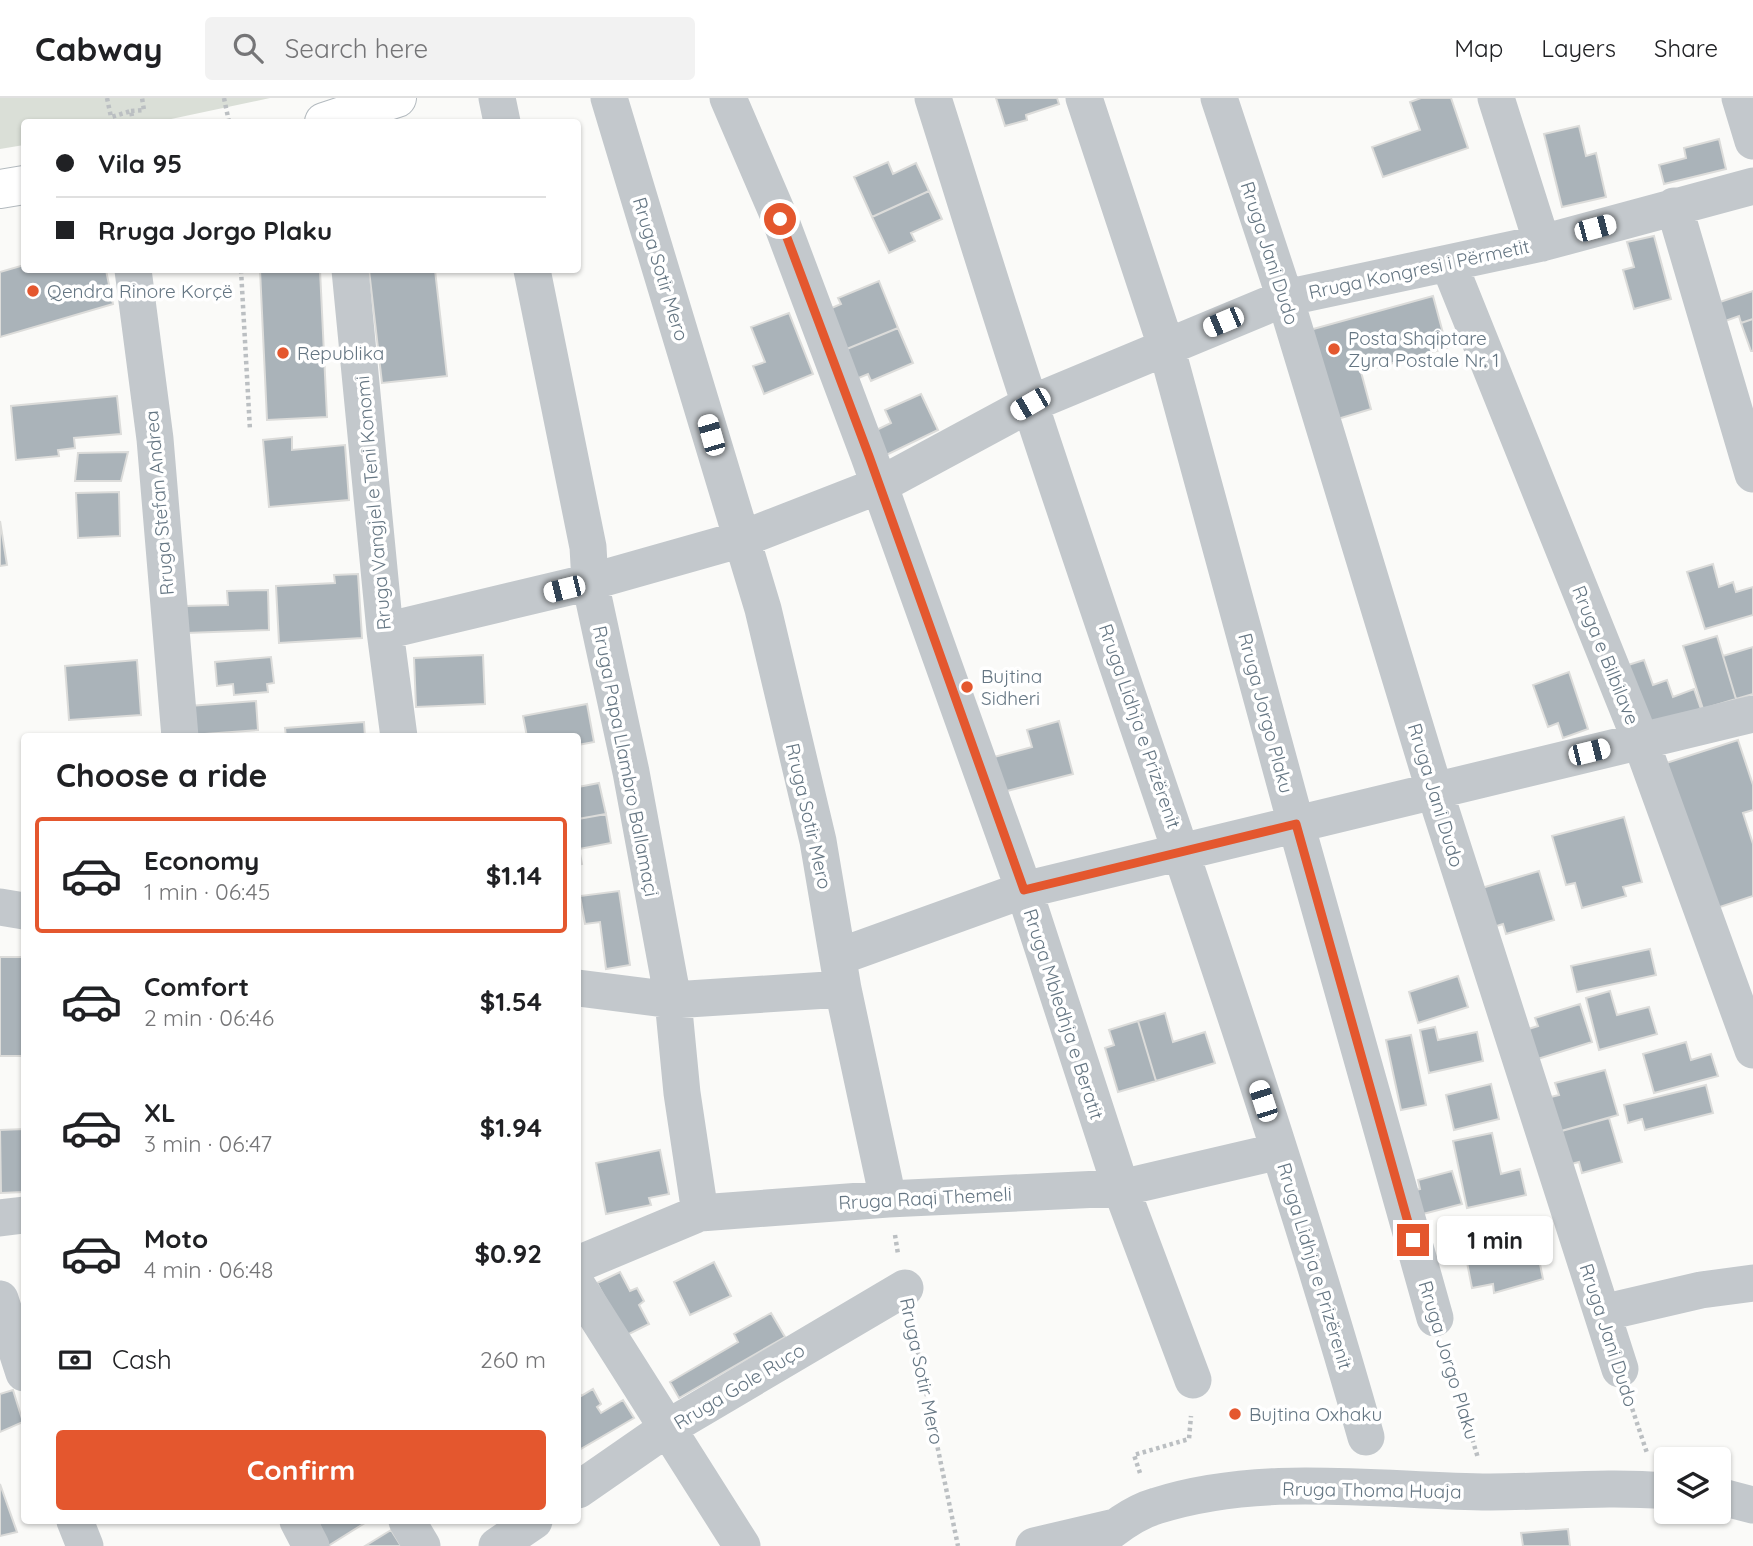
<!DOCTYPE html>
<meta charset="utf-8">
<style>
:root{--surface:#fff;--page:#f2f2f2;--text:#202124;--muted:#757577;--line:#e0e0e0;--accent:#e4572e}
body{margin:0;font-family:Quicksand,sans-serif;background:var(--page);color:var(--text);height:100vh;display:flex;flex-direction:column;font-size:26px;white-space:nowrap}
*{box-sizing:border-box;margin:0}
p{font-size:23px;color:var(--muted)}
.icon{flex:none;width:38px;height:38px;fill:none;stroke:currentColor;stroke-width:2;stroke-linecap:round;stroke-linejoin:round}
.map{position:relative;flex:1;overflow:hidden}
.details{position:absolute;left:21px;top:635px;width:560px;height:791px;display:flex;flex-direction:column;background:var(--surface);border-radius:7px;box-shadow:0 2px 5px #0004}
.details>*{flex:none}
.guide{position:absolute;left:21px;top:21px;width:560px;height:154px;border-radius:7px;box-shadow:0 2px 5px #0004;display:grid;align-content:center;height:154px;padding:0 35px;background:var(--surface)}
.controls{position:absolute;left:1654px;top:1349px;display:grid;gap:14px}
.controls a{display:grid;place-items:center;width:77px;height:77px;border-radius:7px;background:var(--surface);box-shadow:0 2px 5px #0004;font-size:35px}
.end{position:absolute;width:32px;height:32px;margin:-16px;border:9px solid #e4572e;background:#fff;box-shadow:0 0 0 4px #fff}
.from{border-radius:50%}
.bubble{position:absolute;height:49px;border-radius:7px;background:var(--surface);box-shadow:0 2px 5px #0004;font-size:23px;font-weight:800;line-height:49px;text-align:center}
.car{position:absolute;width:21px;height:42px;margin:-21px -10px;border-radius:9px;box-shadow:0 0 5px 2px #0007;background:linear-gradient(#fff 24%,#345 0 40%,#fff 0 76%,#345 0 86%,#fff 0)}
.guide b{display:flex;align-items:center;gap:24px;height:66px;font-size:26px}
.guide b+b{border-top:2px solid var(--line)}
.guide i{width:18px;height:18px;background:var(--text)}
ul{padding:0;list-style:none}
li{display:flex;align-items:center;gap:21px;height:116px;margin:0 14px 10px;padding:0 21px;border:4px solid transparent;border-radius:7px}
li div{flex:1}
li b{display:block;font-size:26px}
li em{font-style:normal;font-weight:800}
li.on{border-color:var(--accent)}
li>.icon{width:63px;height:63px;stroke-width:1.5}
h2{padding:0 35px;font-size:32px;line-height:84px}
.pay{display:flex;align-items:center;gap:18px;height:77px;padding:0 35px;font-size:26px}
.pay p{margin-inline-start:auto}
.primary-button{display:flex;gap:14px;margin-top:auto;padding:14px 35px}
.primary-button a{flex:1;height:80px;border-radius:7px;background:var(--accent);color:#fff;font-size:28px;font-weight:800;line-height:80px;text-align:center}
header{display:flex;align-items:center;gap:42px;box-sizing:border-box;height:98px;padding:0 35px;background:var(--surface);border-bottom:2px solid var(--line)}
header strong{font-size:33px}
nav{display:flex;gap:38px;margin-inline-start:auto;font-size:24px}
.search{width:490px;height:63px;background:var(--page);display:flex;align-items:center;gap:18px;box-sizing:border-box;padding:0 24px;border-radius:7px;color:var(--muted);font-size:26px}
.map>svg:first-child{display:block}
</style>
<header>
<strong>Cabway</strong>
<div class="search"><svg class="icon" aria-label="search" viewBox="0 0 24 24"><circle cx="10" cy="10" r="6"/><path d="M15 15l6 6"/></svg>Search here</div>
<nav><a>Map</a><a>Layers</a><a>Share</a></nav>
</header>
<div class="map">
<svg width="1753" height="1448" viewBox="0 0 1753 1448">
<rect width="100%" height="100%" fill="#fafaf8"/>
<path fill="#dadfd7" d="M0 0H270L157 24H24V47L0 51Z"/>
<path fill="#aab3b9" stroke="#dcdcda" stroke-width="2" d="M996 0H1057L1059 6 1026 17 1027 22 1005 28Z
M1421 0H1451L1468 50 1383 79 1372 49 1420 32 1410 4Z
M1579 28 1586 58 1596 55 1606 99 1562 109 1544 36Z
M1719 41 1726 71 1664 86 1659 67 1686 60 1684 50Z
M888 64 893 76 916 65 929 93 872 119 854 79Z
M929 93 942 121 911 135 915 143 889 155 872 119Z
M1654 138 1671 201 1634 211 1623 172 1634 169 1627 144Z
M24 167V172H106L113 206 0 239V174Z
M260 172H320L327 319 267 322Z
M369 172H435L447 278 382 285Z
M879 183 898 230 837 255 820 215 841 206 838 200Z
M1753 193V221L1741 225 1739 218 1717 226 1711 207Z
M1433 198 1447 250 1361 274 1371 311 1331 323 1306 233Z
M789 215 813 276 764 296 753 268 765 264 751 229Z
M1753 221V253H1751L1741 225Z
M898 230 913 265 871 283 868 276 849 284 837 255Z
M921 296 938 332 878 361 866 337 891 325 885 312Z
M117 298 121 336 74 340 75 350 58 352 59 358 16 362 11 308Z
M292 339V352L345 347 349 402 269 409 263 342Z
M128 354 121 383H75L78 355Z
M119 394 120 438 78 440 76 395Z
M0 423 7 467 0 468Z
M1713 466 1719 489 1733 484 1736 494 1753 489V517L1705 531 1687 474Z
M358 476 362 540 279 545 276 488 335 485 334 477Z
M268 492 269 532 186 535 184 508 228 507 227 493Z
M1717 538 1736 601 1703 611 1683 548Z
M1753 549V596L1736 601 1723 558Z
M483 557 485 606 416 609 414 560Z
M271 559 274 585 267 586 268 594 234 597 233 586 217 588 215 564Z
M137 562 141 617 69 622 65 568Z
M1644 562 1653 587 1667 582 1673 599 1694 591 1701 611 1647 630 1625 568Z
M1569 574 1588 631 1563 640 1558 625 1548 629 1533 587Z
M256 603 258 632 191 637 189 608Z
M587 606 594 644 578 647V639H527L523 618Z
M1059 623 1073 676 1003 694 994 659 1032 649 1027 632Z
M364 624 365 639H286L285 630Z
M1738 642 1753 687V712L1743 715 1753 746V798L1705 814 1657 668Z
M599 685 606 716 578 721V689Z
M606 716 611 745 579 751 582 766 578 767V721Z
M1624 719 1642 784 1623 789 1626 798 1582 810 1575 785 1566 787 1552 738Z
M1539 773 1554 822 1506 836 1503 826 1487 831 1475 792Z
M619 793 630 867 606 871 600 824 585 826 580 798Z
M1650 851 1656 877 1577 894 1571 868Z
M0 859H24V958H0Z
M1458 878 1468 909 1418 925 1409 894Z
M1610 893 1617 917 1649 909 1657 936 1599 952 1586 900Z
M1580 906 1592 944 1528 964 1519 934 1538 928 1535 920Z
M1165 915 1173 944 1205 934 1215 965 1156 983 1138 923Z
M1138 923 1156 983 1118 994 1105 950 1114 947 1109 932Z
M1435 929 1438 942 1477 934 1483 963 1429 975 1420 932Z
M1411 937 1426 1007 1401 1012 1386 942Z
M1686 944 1691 962 1711 956 1718 978 1654 995 1643 956Z
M1605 972 1618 1017 1547 1037 1538 1002 1559 997 1555 985Z
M1491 986 1499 1021 1454 1032 1446 997Z
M1706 987 1713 1015 1645 1032 1642 1021 1628 1025 1624 1007Z
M1609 1020 1622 1064 1582 1075 1579 1064 1556 1070 1547 1037Z
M24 1031V1094L1 1095 0 1032Z
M1492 1035 1501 1076 1520 1071 1526 1097 1467 1110 1453 1043Z
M660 1052 669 1096 649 1100 651 1107 606 1116 596 1065Z
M1452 1073 1462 1106 1411 1119 1404 1095 1420 1091 1418 1082Z
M1533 1131 1543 1181 1494 1195 1493 1186 1472 1190 1463 1144Z
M714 1164 731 1198 690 1217 674 1184Z
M620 1174 630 1193 637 1190 644 1203 639 1207 649 1226 625 1238 597 1185Z
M771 1215 785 1239 679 1300 670 1284 738 1244 734 1236Z
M578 1291 581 1298 593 1291 601 1306 597 1309 601 1315 623 1302 634 1320 579 1352Z
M13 1292 23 1324 0 1334V1296Z
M0 1386 17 1434 0 1438Z
M318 1423H368L328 1448Z
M1568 1431 1570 1448H1523L1521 1435Z
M391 1432 401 1448H365Z"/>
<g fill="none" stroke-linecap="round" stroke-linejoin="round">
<g stroke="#b3babf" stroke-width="40">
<path id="secondary" d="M324 24 397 0
M0 91 24 87"/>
</g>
<path stroke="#bbbfc2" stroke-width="4.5" stroke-dasharray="3.5 3.5" stroke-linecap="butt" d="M107 0 111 19 131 13 133 24
M224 0 229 24
M131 13 144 12 142 0
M241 172 250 332
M895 1137 898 1156
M912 1226 958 1448
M1446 1254 1478 1360
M1630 1304 1647 1355
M1140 1375 1134 1357 1189 1341 1191 1318"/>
<path stroke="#c3c8cc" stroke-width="37" d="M497 0 502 24
M609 0 763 511 818 743 843 891 888 1101
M728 0 780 121 869 358 1024 792 1121 1090 1193 1282
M933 0C965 101 996 203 1029 303 1142 648 1267 989 1366 1339
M1084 0 1166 248 1296 726 1435 1220
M1219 0 1285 200 1435 694 1620 1271
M1496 0 1542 145
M1740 0 1753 43
M1674 108 1753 376
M1449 166 1640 641 1753 952
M133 172 155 341 180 639
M350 172 385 533 399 639
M532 172 588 449 590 484 631 674 673 902 682 995 700 1115
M385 533 590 484 742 441 878 388 1030 306 1285 200 1542 145 1753 88
M0 809 24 813
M838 859 1024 792 1753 616
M578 890 673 902 843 891
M0 1120 24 1117
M578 1166 700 1115 888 1101 1121 1090 1279 1053
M578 1189 742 1448
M0 1201 24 1275
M1602 1215 1701 1192 1753 1185
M578 1392 666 1331 905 1190
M1718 1398 1753 1407
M75 1423 85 1448
M298 1423 311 1448
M407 1423 422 1448
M497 1448 534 1423
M1034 1448 1115 1429
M1093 1448C1111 1432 1132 1415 1156 1408 1262 1374 1380 1393 1490 1394 1548 1394 1608 1388 1666 1393"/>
<use href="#secondary" stroke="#fff" stroke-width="38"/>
</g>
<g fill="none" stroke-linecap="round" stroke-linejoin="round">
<path stroke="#e4572e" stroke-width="9" d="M780 121 869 358 1024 792 1296 726 1413 1142"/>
</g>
<g fill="#e4572e" stroke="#fff" stroke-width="2.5">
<circle cx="33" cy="193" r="7"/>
<circle cx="1334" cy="251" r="7"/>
<circle cx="283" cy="255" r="7"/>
<circle cx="967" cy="589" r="7"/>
<circle cx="1235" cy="1316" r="7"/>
</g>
<g text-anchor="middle" stroke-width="7" stroke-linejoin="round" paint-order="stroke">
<g font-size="19" fill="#657683" stroke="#fff">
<text transform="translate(1270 155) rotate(72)" y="7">Rruga Jani Dudo</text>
<text transform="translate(661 171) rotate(73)" y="7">Rruga Sotir Mero</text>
<text transform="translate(1419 171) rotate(-12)" y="7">Rruga Kongresi i Përmetit</text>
<text transform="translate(159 405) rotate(-95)" y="7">Rruga Stefan Andrea</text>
<text transform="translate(373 405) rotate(-95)" y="7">Rruga Vangjel e Teni Konomi</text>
<text transform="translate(1606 557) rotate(68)" y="7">Rruga e Bilbilave</text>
<text transform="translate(1266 615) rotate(75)" y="7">Rruga Jorgo Plaku</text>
<text transform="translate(1140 628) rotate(71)" y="7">Rruga Lidhja e Prizërenit</text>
<text transform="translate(626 663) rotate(79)" y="7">Rruga Papa Llambro Ballamaçi</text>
<text transform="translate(1436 697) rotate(73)" y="7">Rruga Jani Dudo</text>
<text transform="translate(809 718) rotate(77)" y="7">Rruga Sotir Mero</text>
<text transform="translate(1064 916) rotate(72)" y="7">Rruga Mbledhja e Beratit</text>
<text transform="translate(925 1100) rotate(-3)" y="7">Rruga Raqi Themeli</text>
<text transform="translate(1315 1168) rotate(73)" y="7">Rruga Lidhja e Prizërenit</text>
<text transform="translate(1609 1237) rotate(72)" y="7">Rruga Jani Dudo</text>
<text transform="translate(1449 1262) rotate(73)" y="7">Rruga Jorgo Plaku</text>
<text transform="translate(922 1273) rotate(78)" y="7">Rruga Sotir Mero</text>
<text transform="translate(739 1288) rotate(-31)" y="7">Rruga Gole Ruço</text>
<text transform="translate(1372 1392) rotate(1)" y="7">Rruga Thoma Huaja</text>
</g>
<g font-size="19" fill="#657683" stroke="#fff" text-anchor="start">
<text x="47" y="200">Qendra Rinore Korçë</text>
<text x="1348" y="247">Posta Shqiptare<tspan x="1348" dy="22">Zyra Postale Nr. 1</tspan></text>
<text x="297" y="262">Republika</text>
<text x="981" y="585">Bujtina<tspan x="981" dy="22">Sidheri</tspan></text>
<text x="1249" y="1323">Bujtina Oxhaku</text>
</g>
</g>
</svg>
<div class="controls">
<a><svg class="icon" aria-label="layers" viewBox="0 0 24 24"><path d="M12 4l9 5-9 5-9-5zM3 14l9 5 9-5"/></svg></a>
</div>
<i class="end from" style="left:780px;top:121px"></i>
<i class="end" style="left:1413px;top:1142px"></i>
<div class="bubble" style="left:1437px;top:1118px;width:116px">1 min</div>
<i class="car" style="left:1595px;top:130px;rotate:75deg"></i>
<i class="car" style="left:1223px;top:224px;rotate:247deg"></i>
<i class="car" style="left:1030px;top:306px;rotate:240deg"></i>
<i class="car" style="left:711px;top:337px;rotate:344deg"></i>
<i class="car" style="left:564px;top:491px;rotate:256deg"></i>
<i class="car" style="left:1589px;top:654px;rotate:76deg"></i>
<i class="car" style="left:1263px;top:1003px;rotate:342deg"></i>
<div class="guide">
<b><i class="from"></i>Vila 95</b>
<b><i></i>Rruga Jorgo Plaku</b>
</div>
<section class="details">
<h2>Choose a ride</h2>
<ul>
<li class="on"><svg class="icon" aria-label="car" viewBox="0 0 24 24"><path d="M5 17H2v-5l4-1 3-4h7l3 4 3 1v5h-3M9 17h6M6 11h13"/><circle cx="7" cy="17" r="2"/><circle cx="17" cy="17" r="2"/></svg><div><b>Economy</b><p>1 min · 06:45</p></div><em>$1.14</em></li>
<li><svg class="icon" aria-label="car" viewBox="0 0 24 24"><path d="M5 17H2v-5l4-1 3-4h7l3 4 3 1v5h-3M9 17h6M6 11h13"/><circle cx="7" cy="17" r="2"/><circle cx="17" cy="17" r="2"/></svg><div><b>Comfort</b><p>2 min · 06:46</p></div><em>$1.54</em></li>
<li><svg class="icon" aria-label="car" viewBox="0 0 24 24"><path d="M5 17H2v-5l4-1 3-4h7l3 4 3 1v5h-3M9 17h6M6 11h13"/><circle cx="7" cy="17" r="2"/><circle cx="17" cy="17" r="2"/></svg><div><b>XL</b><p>3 min · 06:47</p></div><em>$1.94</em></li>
<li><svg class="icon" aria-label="car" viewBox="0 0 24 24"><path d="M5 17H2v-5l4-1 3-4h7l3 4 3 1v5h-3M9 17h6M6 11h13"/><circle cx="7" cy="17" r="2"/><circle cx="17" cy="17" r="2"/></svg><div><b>Moto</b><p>4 min · 06:48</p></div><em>$0.92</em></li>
</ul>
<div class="pay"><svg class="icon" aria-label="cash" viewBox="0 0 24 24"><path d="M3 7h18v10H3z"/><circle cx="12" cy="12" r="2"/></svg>Cash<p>260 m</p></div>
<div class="primary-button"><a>Confirm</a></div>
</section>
</div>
